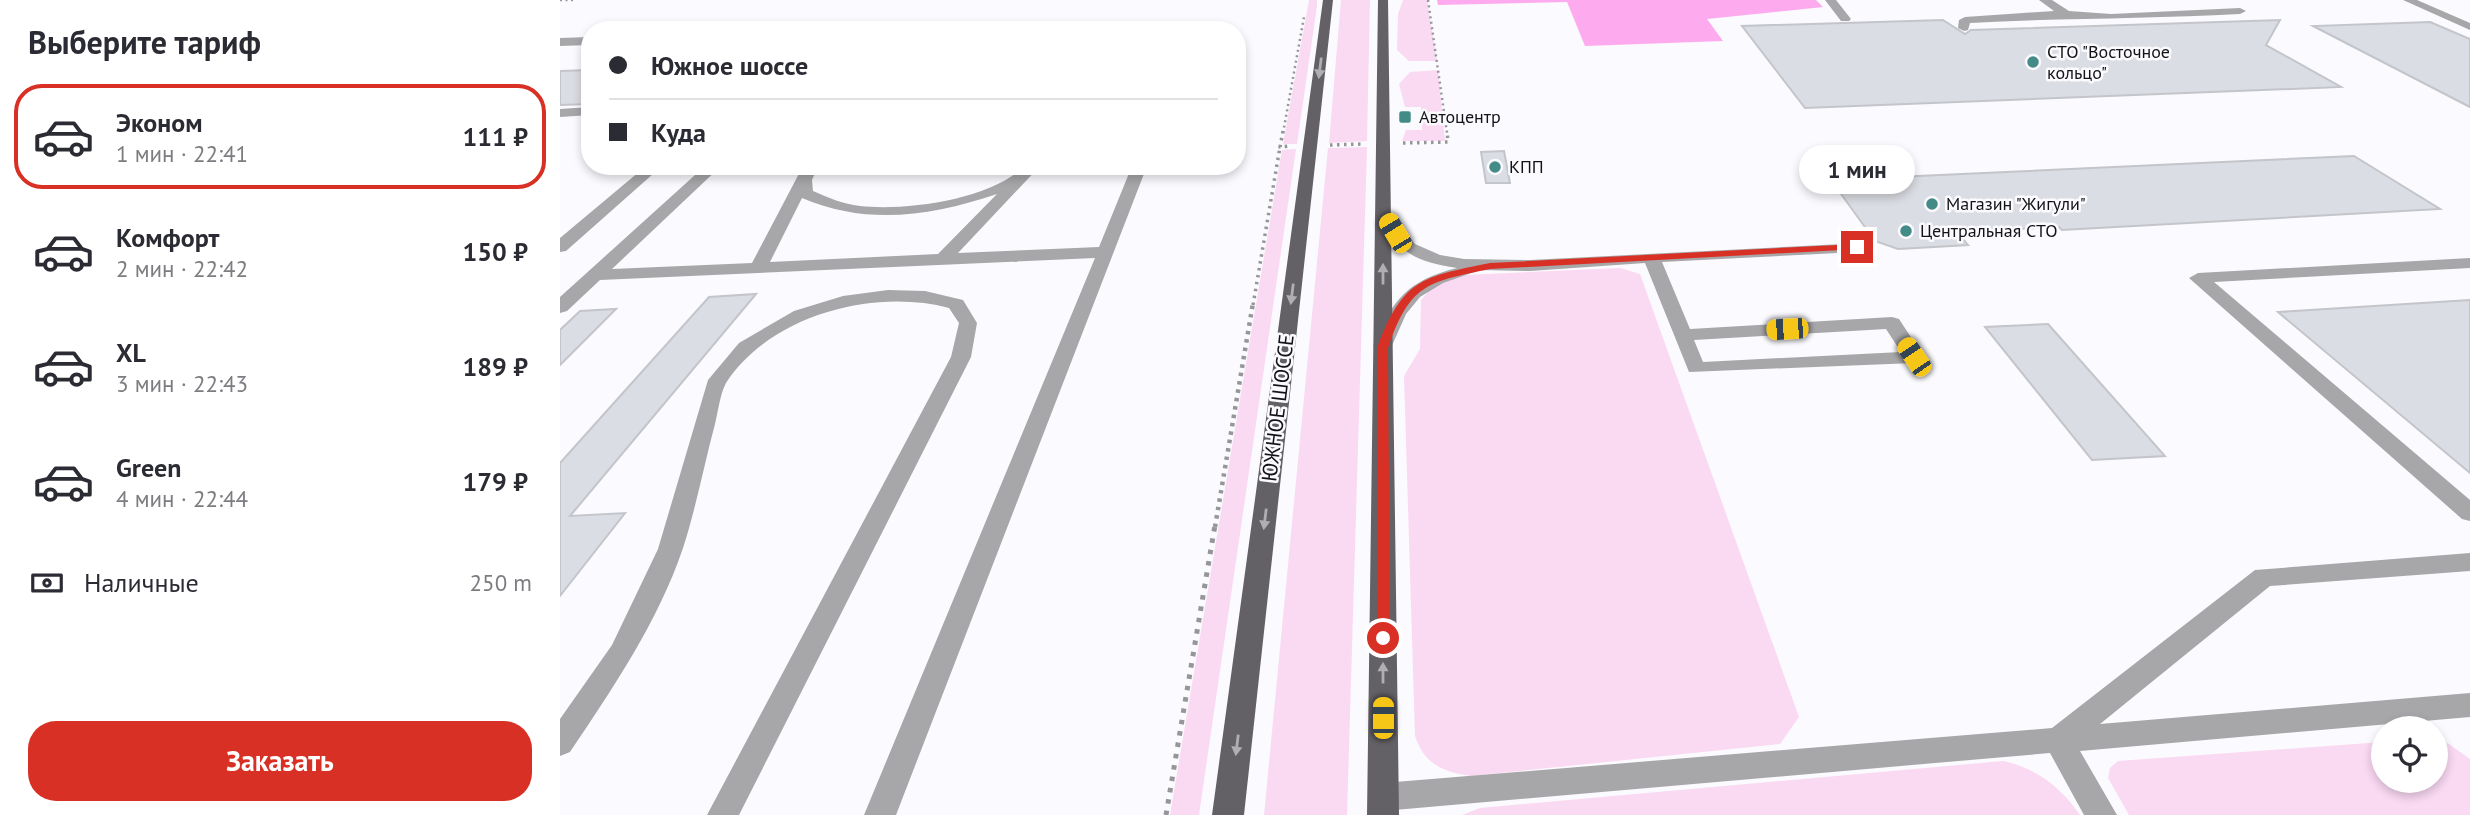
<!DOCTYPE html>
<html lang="ru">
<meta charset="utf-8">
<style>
:root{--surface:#fff;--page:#f2f2f3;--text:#2b2b33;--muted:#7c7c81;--line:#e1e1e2;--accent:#d93025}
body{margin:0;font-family:"PT Sans",sans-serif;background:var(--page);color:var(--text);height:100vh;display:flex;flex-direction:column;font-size:26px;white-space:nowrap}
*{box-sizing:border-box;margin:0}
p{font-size:23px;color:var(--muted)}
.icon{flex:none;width:38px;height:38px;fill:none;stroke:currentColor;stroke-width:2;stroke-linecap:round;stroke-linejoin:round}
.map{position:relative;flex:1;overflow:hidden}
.panel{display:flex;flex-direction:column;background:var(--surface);width:560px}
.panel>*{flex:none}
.top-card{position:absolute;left:21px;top:21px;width:665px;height:154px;border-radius:28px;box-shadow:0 4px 10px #0003;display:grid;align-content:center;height:154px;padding:0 28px;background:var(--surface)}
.tools{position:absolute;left:1811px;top:716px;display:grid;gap:14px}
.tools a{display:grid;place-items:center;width:77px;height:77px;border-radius:50%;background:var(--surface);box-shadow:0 4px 10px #0003;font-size:35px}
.end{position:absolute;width:32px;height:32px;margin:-16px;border:9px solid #d93025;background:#fff;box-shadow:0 0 0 4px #fff}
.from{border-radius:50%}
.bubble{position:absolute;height:49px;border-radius:24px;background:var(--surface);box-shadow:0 4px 10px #0003;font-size:23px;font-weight:700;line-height:49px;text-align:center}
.car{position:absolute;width:21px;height:42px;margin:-21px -10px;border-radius:9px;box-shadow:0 0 5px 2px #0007;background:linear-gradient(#f5c518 24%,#345 0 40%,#f5c518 0 76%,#345 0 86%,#f5c518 0)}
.top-card b{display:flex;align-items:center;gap:24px;height:66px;font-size:26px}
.top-card b+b{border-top:2px solid var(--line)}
.top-card i{width:18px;height:18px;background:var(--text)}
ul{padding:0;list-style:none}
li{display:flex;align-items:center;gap:21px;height:105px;margin:0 14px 10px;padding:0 14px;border:4px solid transparent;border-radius:28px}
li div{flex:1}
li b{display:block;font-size:26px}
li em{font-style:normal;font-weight:700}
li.on{border-color:var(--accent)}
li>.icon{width:63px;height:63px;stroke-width:1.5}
h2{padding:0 28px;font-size:32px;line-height:84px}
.pay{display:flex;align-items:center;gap:18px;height:77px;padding:0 28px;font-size:26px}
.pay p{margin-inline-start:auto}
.action{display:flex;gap:14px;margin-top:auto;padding:14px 28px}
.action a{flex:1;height:80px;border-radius:28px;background:var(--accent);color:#fff;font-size:28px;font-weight:700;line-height:80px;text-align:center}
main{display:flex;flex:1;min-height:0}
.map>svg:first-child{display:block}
</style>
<main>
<section class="panel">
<h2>Выберите тариф</h2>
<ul>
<li class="on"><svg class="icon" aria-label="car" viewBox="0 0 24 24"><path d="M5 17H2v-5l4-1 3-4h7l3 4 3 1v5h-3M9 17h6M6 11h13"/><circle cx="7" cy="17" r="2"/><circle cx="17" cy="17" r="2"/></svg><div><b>Эконом</b><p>1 мин · 22:41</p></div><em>111 ₽</em></li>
<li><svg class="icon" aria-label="car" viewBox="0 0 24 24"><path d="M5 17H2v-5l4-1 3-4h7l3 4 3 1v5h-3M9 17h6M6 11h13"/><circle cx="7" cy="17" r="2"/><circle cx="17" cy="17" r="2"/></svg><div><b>Комфорт</b><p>2 мин · 22:42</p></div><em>150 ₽</em></li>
<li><svg class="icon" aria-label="car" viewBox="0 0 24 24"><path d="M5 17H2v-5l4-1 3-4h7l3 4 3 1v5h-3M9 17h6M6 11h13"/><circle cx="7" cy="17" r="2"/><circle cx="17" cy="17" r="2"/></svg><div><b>XL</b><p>3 мин · 22:43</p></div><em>189 ₽</em></li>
<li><svg class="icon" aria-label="car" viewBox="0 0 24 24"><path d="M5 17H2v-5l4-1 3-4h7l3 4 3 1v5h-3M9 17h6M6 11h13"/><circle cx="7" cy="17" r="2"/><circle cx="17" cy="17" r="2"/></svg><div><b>Green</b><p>4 мин · 22:44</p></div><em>179 ₽</em></li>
</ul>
<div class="pay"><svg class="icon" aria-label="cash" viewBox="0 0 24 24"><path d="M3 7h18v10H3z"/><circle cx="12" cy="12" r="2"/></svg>Наличные<p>250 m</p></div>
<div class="action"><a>Заказать</a></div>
</section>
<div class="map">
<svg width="1910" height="815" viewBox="0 0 1910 815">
<rect width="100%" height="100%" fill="#fbfafe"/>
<path fill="#fad9f3" d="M749 0H757V6L737 144H723Z
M781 0H810L807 141 769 143Z
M843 0H867L877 61H849L837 50 838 14Z
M878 70 885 141H842L846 130H862L861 107H845L839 84 850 72Z
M807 147 787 815H704L768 148Z
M736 149 639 815H610L722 150Z
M1060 268 1080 274 1239 717 1220 744 911 776C883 772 864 764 855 736L844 376 860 349 861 300 875 284 904 275Z
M1876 739 1889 744 1910 759V815H1569L1548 778 1550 768 1558 761 1823 742 1824 780H1876Z
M1443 761C1476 768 1501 787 1520 815H902L920 808Z"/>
<path fill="#fdaaee" d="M877 0H1256L1263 7 1147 19 1163 41 1025 46 1007 2 878 5Z"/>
<path fill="#dbdde4" stroke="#c3c5cb" stroke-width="2" d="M1383 20 1405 34 1411 30 1720 20 1706 45 1781 87 1245 108 1182 26Z
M1870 22 1910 39V107L1753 26Z
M30 70V104L0 105V71Z
M944 151 950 183H926L921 152Z
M1794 156 1880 209 1502 230 1499 227 1397 232 1408 245 1338 249 1315 241 1271 180Z
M196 294 10 516 65 513 0 596V463L149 297Z
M1910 300V473L1718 312Z
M56 309 0 365V330L20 311Z
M1488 324 1605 456 1532 460 1425 327Z"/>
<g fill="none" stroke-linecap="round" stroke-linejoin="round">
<path stroke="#969699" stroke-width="2.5" stroke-dasharray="2 3.5" stroke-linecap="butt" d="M0 0H15
M868 0 887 133
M723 133 744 17"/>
<path stroke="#969699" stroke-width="3.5" stroke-dasharray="2.5 4.5" stroke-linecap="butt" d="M723 131 720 147 730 146
M843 143 888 142 887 131
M770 145 803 144
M693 305 720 147"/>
<path stroke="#969699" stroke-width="4.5" stroke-dasharray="3.5 5" stroke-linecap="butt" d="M655 527 693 303"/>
<path stroke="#969699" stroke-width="5" stroke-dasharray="4.5 7" stroke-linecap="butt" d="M606 815 655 525"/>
<path fill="#a7a6a8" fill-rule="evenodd" d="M1265 0H1276L1291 19 1289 21H1281Z
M1479 0H1492L1509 11 1551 14 1680 8 1686 11 1680 14C1590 19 1500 18 1410 23L1408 30 1404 31 1398 28 1399 20 1405 17 1494 11Z
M1843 0H1857L1910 23V30Z
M30 37V45L0 46V38Z
M30 107V115L0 117V109Z
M86 166H102L6 251 0 252V238Z
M145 166H161L52 269 192 263 243 166H258L252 180 253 191C269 198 283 204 300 206 345 211 431 200 464 166H480L398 253 539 247 572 166H587L336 815H304L535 258 40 280 7 311 0 313V297ZM437 194 378 254 210 262 242 198C308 226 371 216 437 194Z
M823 209 829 211 855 244 880 255 904 259 970 260 1303 243 1306 247 1303 251 1297 252 1102 262 1130 329 1332 317 1339 319 1364 357 1354 363 1129 372 1085 263 970 271 920 270 883 283 860 297 846 314 830 350H816L813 346C832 300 848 280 897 268 853 261 838 252 815 214ZM1326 329 1341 352 1143 362 1134 340Z
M1910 258V268L1654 282 1910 500V521L1902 519 1629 278 1638 273Z
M328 290 365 291 403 300 417 323 411 357 179 815H147L391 357 399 323 389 308C314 288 210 315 166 383 160 394 158 412 155 424 144 465 136 508 123 548 98 622 53 688 10 752L0 756V719L52 645 98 549 148 380 179 343 234 311 283 296Z
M1910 553V571L1710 586 1540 724 1910 693V717L1520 751 1557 815H1524L1490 753 823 811 812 807 808 797 812 787 823 783 1492 728 1695 570Z"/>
<path fill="#636165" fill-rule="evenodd" d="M763 0H773L684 815H652Z
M818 0H828L839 815H807Z"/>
</g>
<defs><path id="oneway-solid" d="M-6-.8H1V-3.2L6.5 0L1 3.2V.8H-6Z" transform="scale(1.75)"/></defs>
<g fill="#afaeb2">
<use href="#oneway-solid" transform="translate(760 68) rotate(97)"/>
<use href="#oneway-solid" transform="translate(823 274) rotate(-90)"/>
<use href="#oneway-solid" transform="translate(732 294) rotate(97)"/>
<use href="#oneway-solid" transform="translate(705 519) rotate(97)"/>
<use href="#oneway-solid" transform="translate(823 673) rotate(-90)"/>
<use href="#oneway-solid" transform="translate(677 745) rotate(97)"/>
</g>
<path fill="#d93025" d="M1297 244 1300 249 930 269C867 282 850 284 828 348L830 638 828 642H818L817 348C843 279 861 277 930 263Z"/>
<g fill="#438b87" stroke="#fbfafe" stroke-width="2.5">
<circle cx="1473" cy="62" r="7"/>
<rect x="838" y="110" width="14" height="14" rx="3.5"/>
<circle cx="935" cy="167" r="7"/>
<circle cx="1372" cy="204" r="7"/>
<circle cx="1346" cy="231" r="7"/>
</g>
<g text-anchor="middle" stroke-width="5" stroke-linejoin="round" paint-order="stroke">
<g font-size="18" fill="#131315" stroke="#fbfafe" text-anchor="start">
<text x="1487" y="58">СТО "Восточное<tspan x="1487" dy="21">кольцо"</tspan></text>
<text x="859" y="123">Автоцентр</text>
<text x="949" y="173">КПП</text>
<text x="1386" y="210">Магазин "Жигули"</text>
<text x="1360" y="237">Центральная СТО</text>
</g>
<g font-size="21" fill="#131315" stroke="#fbfafe">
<text transform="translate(718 408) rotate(-83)" y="7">ЮЖНОЕ ШОССЕ</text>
</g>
</g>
</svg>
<div class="tools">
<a><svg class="icon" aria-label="locate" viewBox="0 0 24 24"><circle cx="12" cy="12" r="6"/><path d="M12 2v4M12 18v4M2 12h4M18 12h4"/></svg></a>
</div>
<i class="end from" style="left:823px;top:638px"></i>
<i class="end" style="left:1297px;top:247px"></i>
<div class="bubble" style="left:1239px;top:145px;width:116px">1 мин</div>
<i class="car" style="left:835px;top:233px;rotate:329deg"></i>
<i class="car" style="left:1227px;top:329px;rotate:267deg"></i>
<i class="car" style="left:1354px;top:357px;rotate:326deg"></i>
<i class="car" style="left:823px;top:718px;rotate:0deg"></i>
<div class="top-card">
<b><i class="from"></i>Южное шоссе</b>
<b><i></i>Куда</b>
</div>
</div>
</main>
